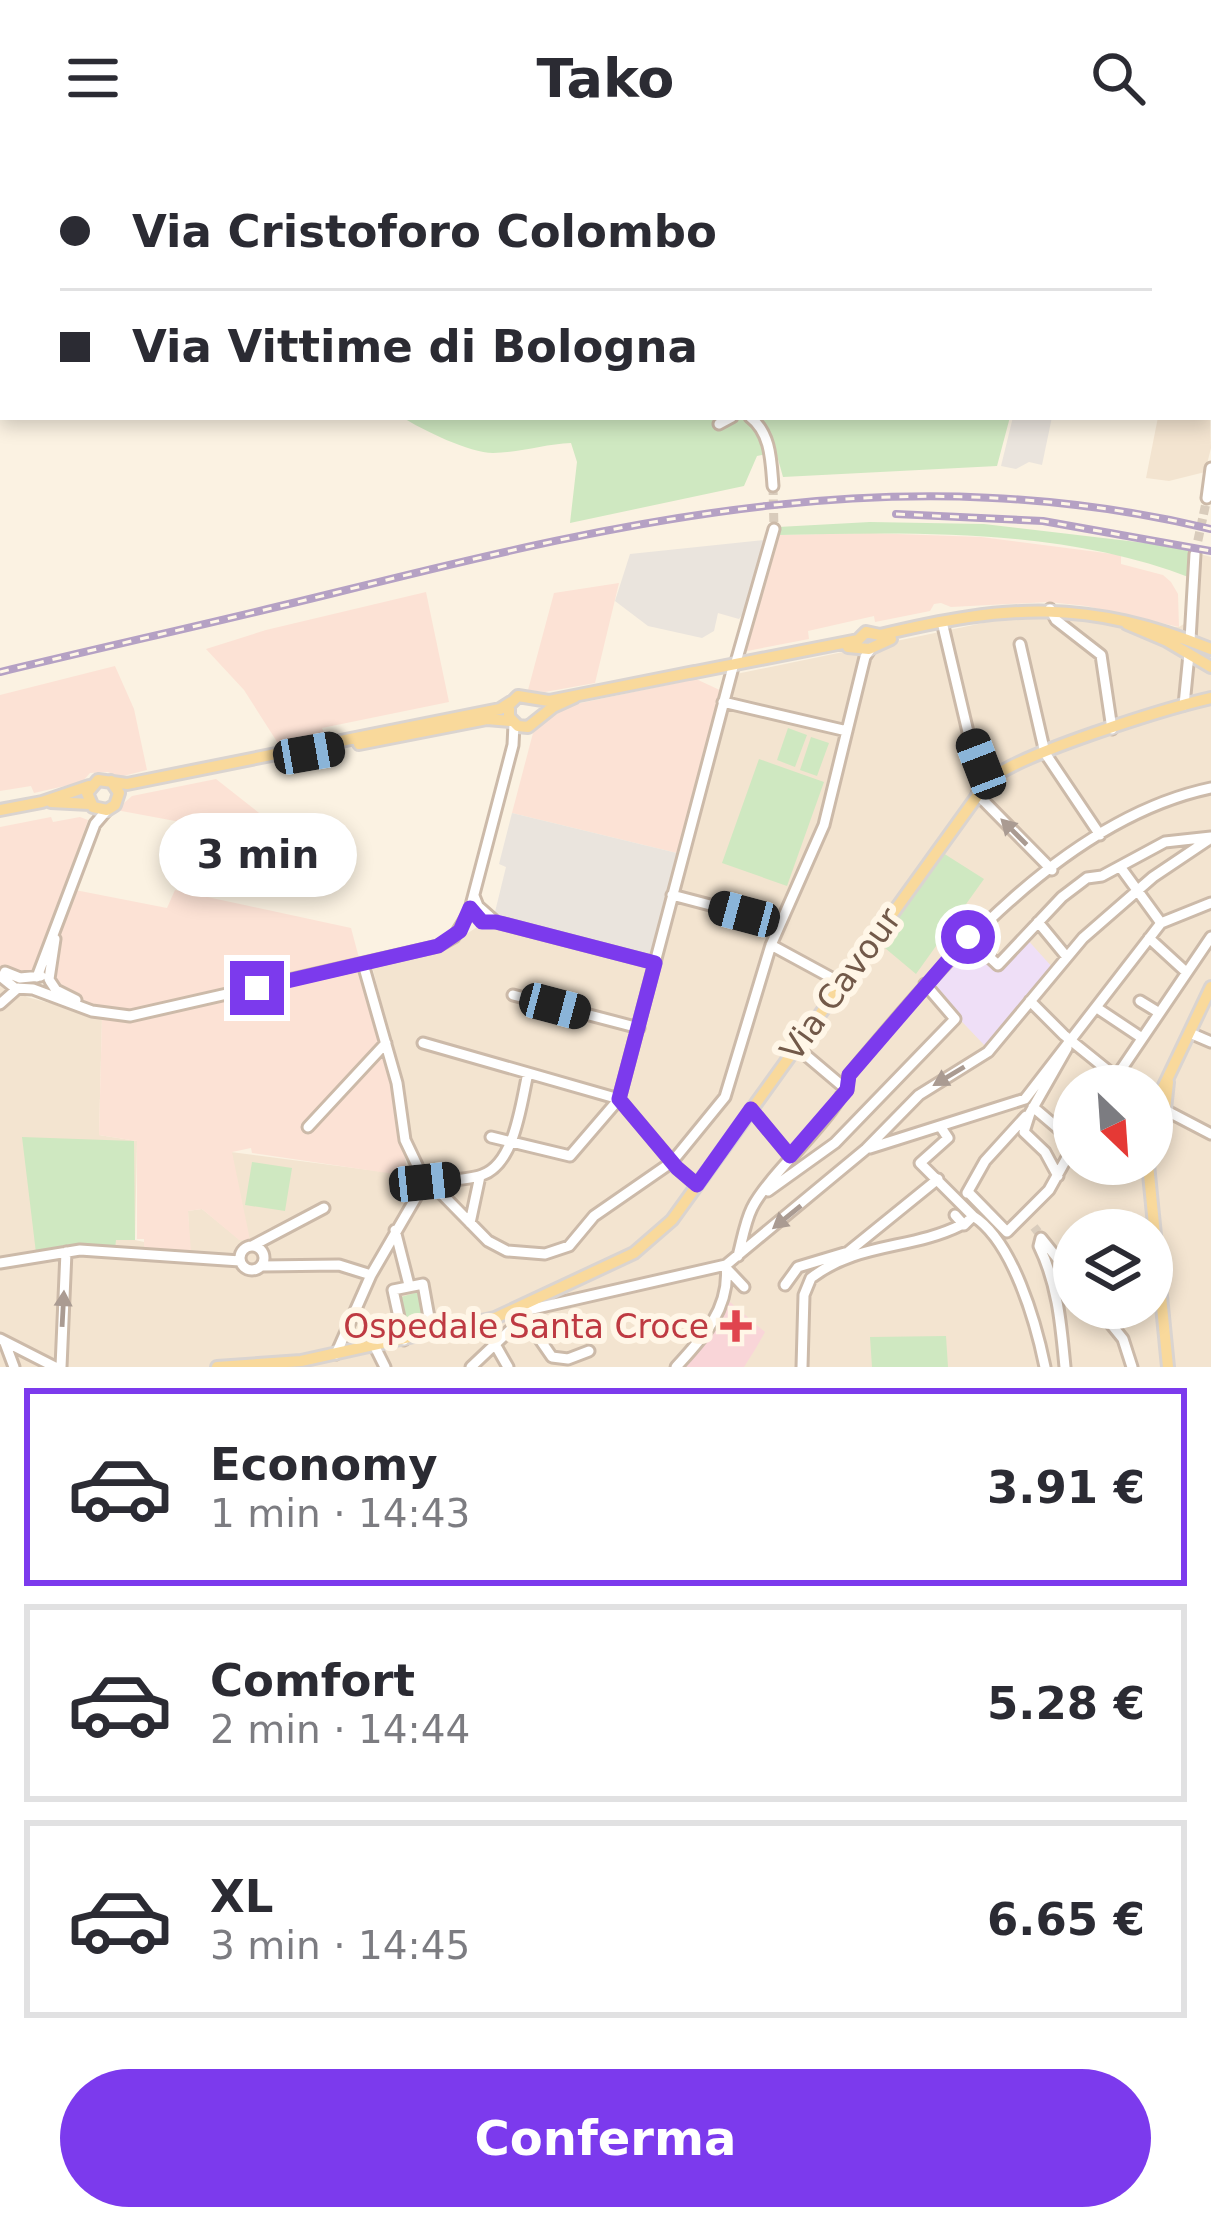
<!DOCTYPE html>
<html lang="it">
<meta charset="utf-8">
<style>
:root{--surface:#fff;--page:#f2f2f3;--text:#2b2b33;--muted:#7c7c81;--line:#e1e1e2;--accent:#7c3aed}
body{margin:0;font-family:"DejaVu Sans",sans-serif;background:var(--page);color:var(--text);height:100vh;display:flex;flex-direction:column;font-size:45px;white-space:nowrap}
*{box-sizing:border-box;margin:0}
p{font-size:39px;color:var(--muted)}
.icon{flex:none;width:66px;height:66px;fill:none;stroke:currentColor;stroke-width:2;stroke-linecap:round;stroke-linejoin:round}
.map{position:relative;height:1211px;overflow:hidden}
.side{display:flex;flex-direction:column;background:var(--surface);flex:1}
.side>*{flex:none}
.banner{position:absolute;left:0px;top:0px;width:1212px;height:264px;box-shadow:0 6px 18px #0003;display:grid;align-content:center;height:264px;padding:0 60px;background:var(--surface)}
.needle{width:78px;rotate:155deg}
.buttons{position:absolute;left:1053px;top:909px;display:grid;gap:24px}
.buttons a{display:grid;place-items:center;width:120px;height:120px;border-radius:50%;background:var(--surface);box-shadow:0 6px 18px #0003;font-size:60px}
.end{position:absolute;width:54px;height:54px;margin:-27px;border:15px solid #7c3aed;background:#fff;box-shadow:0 0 0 6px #fff}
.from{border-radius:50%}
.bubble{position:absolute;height:84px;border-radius:42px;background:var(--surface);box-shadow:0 6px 18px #0003;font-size:39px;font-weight:600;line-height:84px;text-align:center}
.car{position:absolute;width:36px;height:72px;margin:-36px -18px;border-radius:15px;box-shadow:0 0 9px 3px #0007;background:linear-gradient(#222 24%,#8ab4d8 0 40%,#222 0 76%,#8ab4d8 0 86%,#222 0)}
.banner b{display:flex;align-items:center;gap:42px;height:114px;font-size:45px}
.banner b+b{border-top:3px solid var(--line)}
.banner i{width:30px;height:30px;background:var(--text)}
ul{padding:21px 0 0;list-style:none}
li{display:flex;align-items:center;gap:36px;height:198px;margin:0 24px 18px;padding:0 36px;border:6px solid var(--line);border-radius:0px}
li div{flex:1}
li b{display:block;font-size:45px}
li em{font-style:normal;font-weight:600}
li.active{border-color:var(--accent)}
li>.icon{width:108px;height:108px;stroke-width:1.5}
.action{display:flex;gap:24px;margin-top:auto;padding:24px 60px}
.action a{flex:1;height:138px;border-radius:72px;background:var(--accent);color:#fff;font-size:48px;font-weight:600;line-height:138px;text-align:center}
header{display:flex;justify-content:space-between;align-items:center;height:156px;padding:0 60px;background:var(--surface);font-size:54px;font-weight:600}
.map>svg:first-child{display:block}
</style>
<header><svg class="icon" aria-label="menu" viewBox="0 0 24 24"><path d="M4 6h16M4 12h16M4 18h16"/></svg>Tako<svg class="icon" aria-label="search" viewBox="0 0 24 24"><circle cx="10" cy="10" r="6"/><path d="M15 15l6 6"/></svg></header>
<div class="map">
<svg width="1211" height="1211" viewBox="0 0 1211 1211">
<rect width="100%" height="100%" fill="#fbf2e2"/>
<path fill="#f3e4d0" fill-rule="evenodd" d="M1209 241 1211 292 1205 316 1169 325 1146 322 1158 261H1209Z
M1193 396 1211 401V1211H0V823L27 841 102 861 99 979 137 985 135 1084 190 1096 188 1055 202 1053 239 1083 231 996 408 1019 404 936 372 810 448 790 494 760 681 698 688 699 736 518 1017 460 1179 471 1187 466ZM1074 930H1152V1008H1074ZM1074 1074H1152V1152H1074Z"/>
<path fill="#fce2d5" d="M870 377 981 381 1121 399V408L1163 419 1171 426 1178 438 1179 471 1086 450 1049 446 951 451 941 447 934 448 930 455 875 466 874 460 808 475 809 483 742 496 765 407 778 379Z
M619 427 595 527 545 536 528 534 554 437Z
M426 436 449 546 322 572 327 582 281 592 244 534 206 493 266 474Z
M115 510 134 553 147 614 119 621 108 616 90 617 82 626 34 637 31 630 0 635V539Z
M696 523 724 536 681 698 512 657 533 577 546 564 566 550Z
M216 623 287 679 283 685 116 654 132 640Z
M51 661 53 666 80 661 88 664 55 758 65 759 75 734 167 752 175 734 351 772 394 933 408 1020 252 997 251 992 232 996 250 1084H239L202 1053 188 1055 191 1096 144 1094V1083H137V985L99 979 102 861 51 821 0 814V671Z"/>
<path fill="#eae4dd" d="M1013 261H1052L1042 309 1029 306 1016 313 1001 310Z
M764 384 745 455 739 463 718 457 714 475 702 482 648 470 615 445 630 398Z
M512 657 681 698 650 800 494 760 506 711 499 708Z"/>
<path fill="#efdff7" d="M1025 781 1053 812 987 892 928 830 968 783 998 810Z"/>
<path fill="#f9d5d8" d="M723 1140 765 1176 756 1192 744 1211H685L709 1179Z"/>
<path fill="#cfe8c1" d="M157 0H365L368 3H157Z
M484 0H1167L1183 3H490Z
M402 261H1010L997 310 783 321 776 296 757 300 744 330 570 367 577 306 571 287C545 288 518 297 493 297 470 297 422 274 402 261Z
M870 366 984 368 1188 392 1193 396 1191 422C1062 372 914 376 778 379V371Z
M788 572 807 579 795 611 777 604Z
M811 581 829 587 817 620 800 614Z
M759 603 824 626 787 730 722 707Z
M943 697 984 723 916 818 879 787Z
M22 981 134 985 135 1084H116L115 1093 36 1097Z
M252 1006 292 1012 285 1055 245 1049Z
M418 1136 428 1173 409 1176 401 1141Z
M946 1180 948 1211H872L870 1181Z"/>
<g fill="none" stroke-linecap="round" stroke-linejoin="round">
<path stroke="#9ecbd6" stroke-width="3" d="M0 84 3 83"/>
<path stroke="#d9ccbc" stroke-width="9" stroke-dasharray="9 4.5" stroke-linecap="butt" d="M773 330 774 373
M1195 398 1207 342
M1034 1071 1038 1076"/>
<g stroke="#ccbaa9" stroke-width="15">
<path id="minor" d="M750 261C771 277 771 305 773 330
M719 268 732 261
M1207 342 1211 312
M1050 453 1056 464 1101 499 1112 573
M943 470 968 576 988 625
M1190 484 1195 398
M1020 488 1045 597 1100 679
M736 506 774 373
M723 546 847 575
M1184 549 1189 498
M977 638 1052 714
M1121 712 1161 767
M672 739 779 767
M474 740 478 750 496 766 655 807
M1038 766 1066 800
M968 781 998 809 1062 741 1087 722 1102 720 1165 686 1211 681
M1149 782 1185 815
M771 789 841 827
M363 808 397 927 405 984 425 1026 437 1033 488 1085 507 1095 545 1098 569 1090 594 1060 672 1006 725 941 771 789 824 669 865 501 871 492
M5 816 20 822 41 820
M0 820 15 832 33 833 92 855 130 860 438 790 454 781 469 757 513 589 514 568
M37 821 95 668 107 654
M49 823 55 783
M50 825 56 834 76 844
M513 839 639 872
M1030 845 1064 879 1116 921
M1140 845 1158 856
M0 848 18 832
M1097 852 1142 882
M1190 877 1211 886
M423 887 619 943 677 1012 697 1029
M795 890 847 934
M1110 930 1211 781
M1025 943 1161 767 1211 747
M1033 951 1074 986
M751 953 790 1000
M1165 954 1211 978
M940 970 948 982 920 1007 973 1060 964 1069 955 1059
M308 971 386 887
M491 981 570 1000 619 943 733 511
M870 992 1025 943
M1058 1020 1045 996 1024 976 1030 957 1067 892
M425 1026C443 1024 465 1025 482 1019 515 1008 521 947 528 917
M768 1035 835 987 955 863 925 828
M968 1036 1007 1076 1049 1034 1074 989
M967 1037 985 1005 1026 960
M973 1060C1013 1085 1036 1167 1045 1211
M470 1067 480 1020
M395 1074 409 1129
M240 1102a12 12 0 1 1 24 0a12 12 0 1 1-24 0Z
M252 1090 324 1052
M738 1100C742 1085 745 1066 752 1052 771 1014 845 955 849 919 941 809 1063 663 1211 632
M0 1107 80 1094 240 1105
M262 1110 339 1109 371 1119
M727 1113 744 1131
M785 1129 798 1111 848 1096 938 1023
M1098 1152 1123 1183 1132 1211
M528 1154 726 1109 866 993 919 939 988 896 1083 782 1153 721 1211 682
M525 1162 552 1201 568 1203 589 1195
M0 1183 55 1211
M404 1184 393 1134 423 1128 432 1178
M5 1187 14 1211
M496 1190 508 1211
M375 1191 385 1211
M336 1198 371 1119 425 1026
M61 1211 66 1096
M471 1211 526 1159
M676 1211C702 1183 731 1152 726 1109
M802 1211 804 1139 811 1122C858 1086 911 1094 961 1069
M1065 1211C1061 1169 1058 1129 1039 1090L1041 1082 1074 1123"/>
</g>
<g stroke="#dad4d0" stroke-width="16">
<path id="major" d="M1127 468 1167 485 1211 511
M848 491 869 493 891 483
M690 517 858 484 866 476 880 479C1008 448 1087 443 1211 493
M575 541 553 551 528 571 518 570 509 561V549L518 540 549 545 694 516
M359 588 487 563 511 565
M111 625 119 637 115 649 107 654 93 651 87 637 98 624 127 628 500 553 511 546
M51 646 90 648
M0 654 42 646 89 630
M1165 953 1168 926
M1152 955 1211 831
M1152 960 1159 967 1165 955
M1148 1008 1168 1211
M217 1211 301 1205 495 1162 634 1097 672 1064 988 625C1018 598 1167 552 1211 542"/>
</g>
<g stroke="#dad4d0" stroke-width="20">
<path id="highway" d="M0 130 3 131
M0 141H3
M0 162H3
M1209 213H1211
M1209 229H1211"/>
</g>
<use href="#minor" stroke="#fff" stroke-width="9"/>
<use href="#major" stroke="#f9d99b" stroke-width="10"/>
<use href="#highway" stroke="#f4b59a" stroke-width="14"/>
<g stroke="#b5a1c4" stroke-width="8">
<path id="rail" d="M896 358 1043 365 1211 395
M0 516C112 489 225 464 338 436 634 362 906 300 1211 373"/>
</g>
<use href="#rail" stroke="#fff6e7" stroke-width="3" stroke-dasharray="9" stroke-linecap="butt"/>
</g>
<defs><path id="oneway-solid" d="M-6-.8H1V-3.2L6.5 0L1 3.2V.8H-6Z" transform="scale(3)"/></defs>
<g fill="#aa9b92">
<use href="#oneway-solid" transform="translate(1014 676) rotate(-135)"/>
<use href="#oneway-solid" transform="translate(949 920) rotate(149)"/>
<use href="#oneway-solid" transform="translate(787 1061) rotate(141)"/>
<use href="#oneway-solid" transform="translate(63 1153) rotate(-87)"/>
</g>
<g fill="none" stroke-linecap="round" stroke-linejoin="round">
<path stroke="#7c3aed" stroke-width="15" d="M257 832 438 790 460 775 470 752 482 766H496L655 807 619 943 677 1012 697 1029 751 953 790 1000 847 934 849 919 968 781"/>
</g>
<path fill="#e0444e" stroke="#fff6e7" stroke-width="4.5" d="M730 1152h12v12h12v12h-12v12h-12v-12h-12v-12h12z"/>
<g text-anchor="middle" stroke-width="12" stroke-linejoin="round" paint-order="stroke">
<g font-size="33" fill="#725949" stroke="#fff6e7">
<text transform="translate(840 828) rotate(-54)" y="12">Via Cavour</text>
</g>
<g font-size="33" fill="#be3a42" stroke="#fff6e7" text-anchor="end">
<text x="709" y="1182">Ospedale Santa Croce</text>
</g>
</g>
</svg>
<div class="buttons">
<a><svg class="needle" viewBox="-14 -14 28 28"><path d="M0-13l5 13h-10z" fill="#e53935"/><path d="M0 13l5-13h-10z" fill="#7c7c81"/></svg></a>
<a><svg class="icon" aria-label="layers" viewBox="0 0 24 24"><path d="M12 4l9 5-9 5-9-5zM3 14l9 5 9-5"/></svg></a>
</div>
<i class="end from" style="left:968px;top:781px"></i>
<i class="end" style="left:257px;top:832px"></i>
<div class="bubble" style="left:159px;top:657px;width:198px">3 min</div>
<i class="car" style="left:309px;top:597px;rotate:80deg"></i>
<i class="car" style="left:981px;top:608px;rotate:339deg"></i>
<i class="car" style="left:744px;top:758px;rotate:285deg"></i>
<i class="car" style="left:555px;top:850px;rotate:105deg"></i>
<i class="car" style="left:425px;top:1026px;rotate:84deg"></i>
<div class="banner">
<b><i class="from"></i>Via Cristoforo Colombo</b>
<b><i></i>Via Vittime di Bologna</b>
</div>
</div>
<section class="side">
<ul>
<li class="active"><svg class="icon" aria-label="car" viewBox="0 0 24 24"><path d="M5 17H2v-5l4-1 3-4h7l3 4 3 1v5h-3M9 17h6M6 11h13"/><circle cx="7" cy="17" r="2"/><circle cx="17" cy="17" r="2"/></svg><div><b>Economy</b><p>1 min · 14:43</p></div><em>3.91 €</em></li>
<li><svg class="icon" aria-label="car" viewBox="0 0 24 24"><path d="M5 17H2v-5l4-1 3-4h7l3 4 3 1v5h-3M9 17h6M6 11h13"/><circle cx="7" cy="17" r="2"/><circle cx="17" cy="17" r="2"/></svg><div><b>Comfort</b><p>2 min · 14:44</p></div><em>5.28 €</em></li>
<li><svg class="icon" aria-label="car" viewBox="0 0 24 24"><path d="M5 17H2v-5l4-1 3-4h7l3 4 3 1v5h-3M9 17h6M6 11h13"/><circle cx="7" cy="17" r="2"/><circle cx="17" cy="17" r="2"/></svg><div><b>XL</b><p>3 min · 14:45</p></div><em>6.65 €</em></li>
</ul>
<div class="action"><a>Conferma</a></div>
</section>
